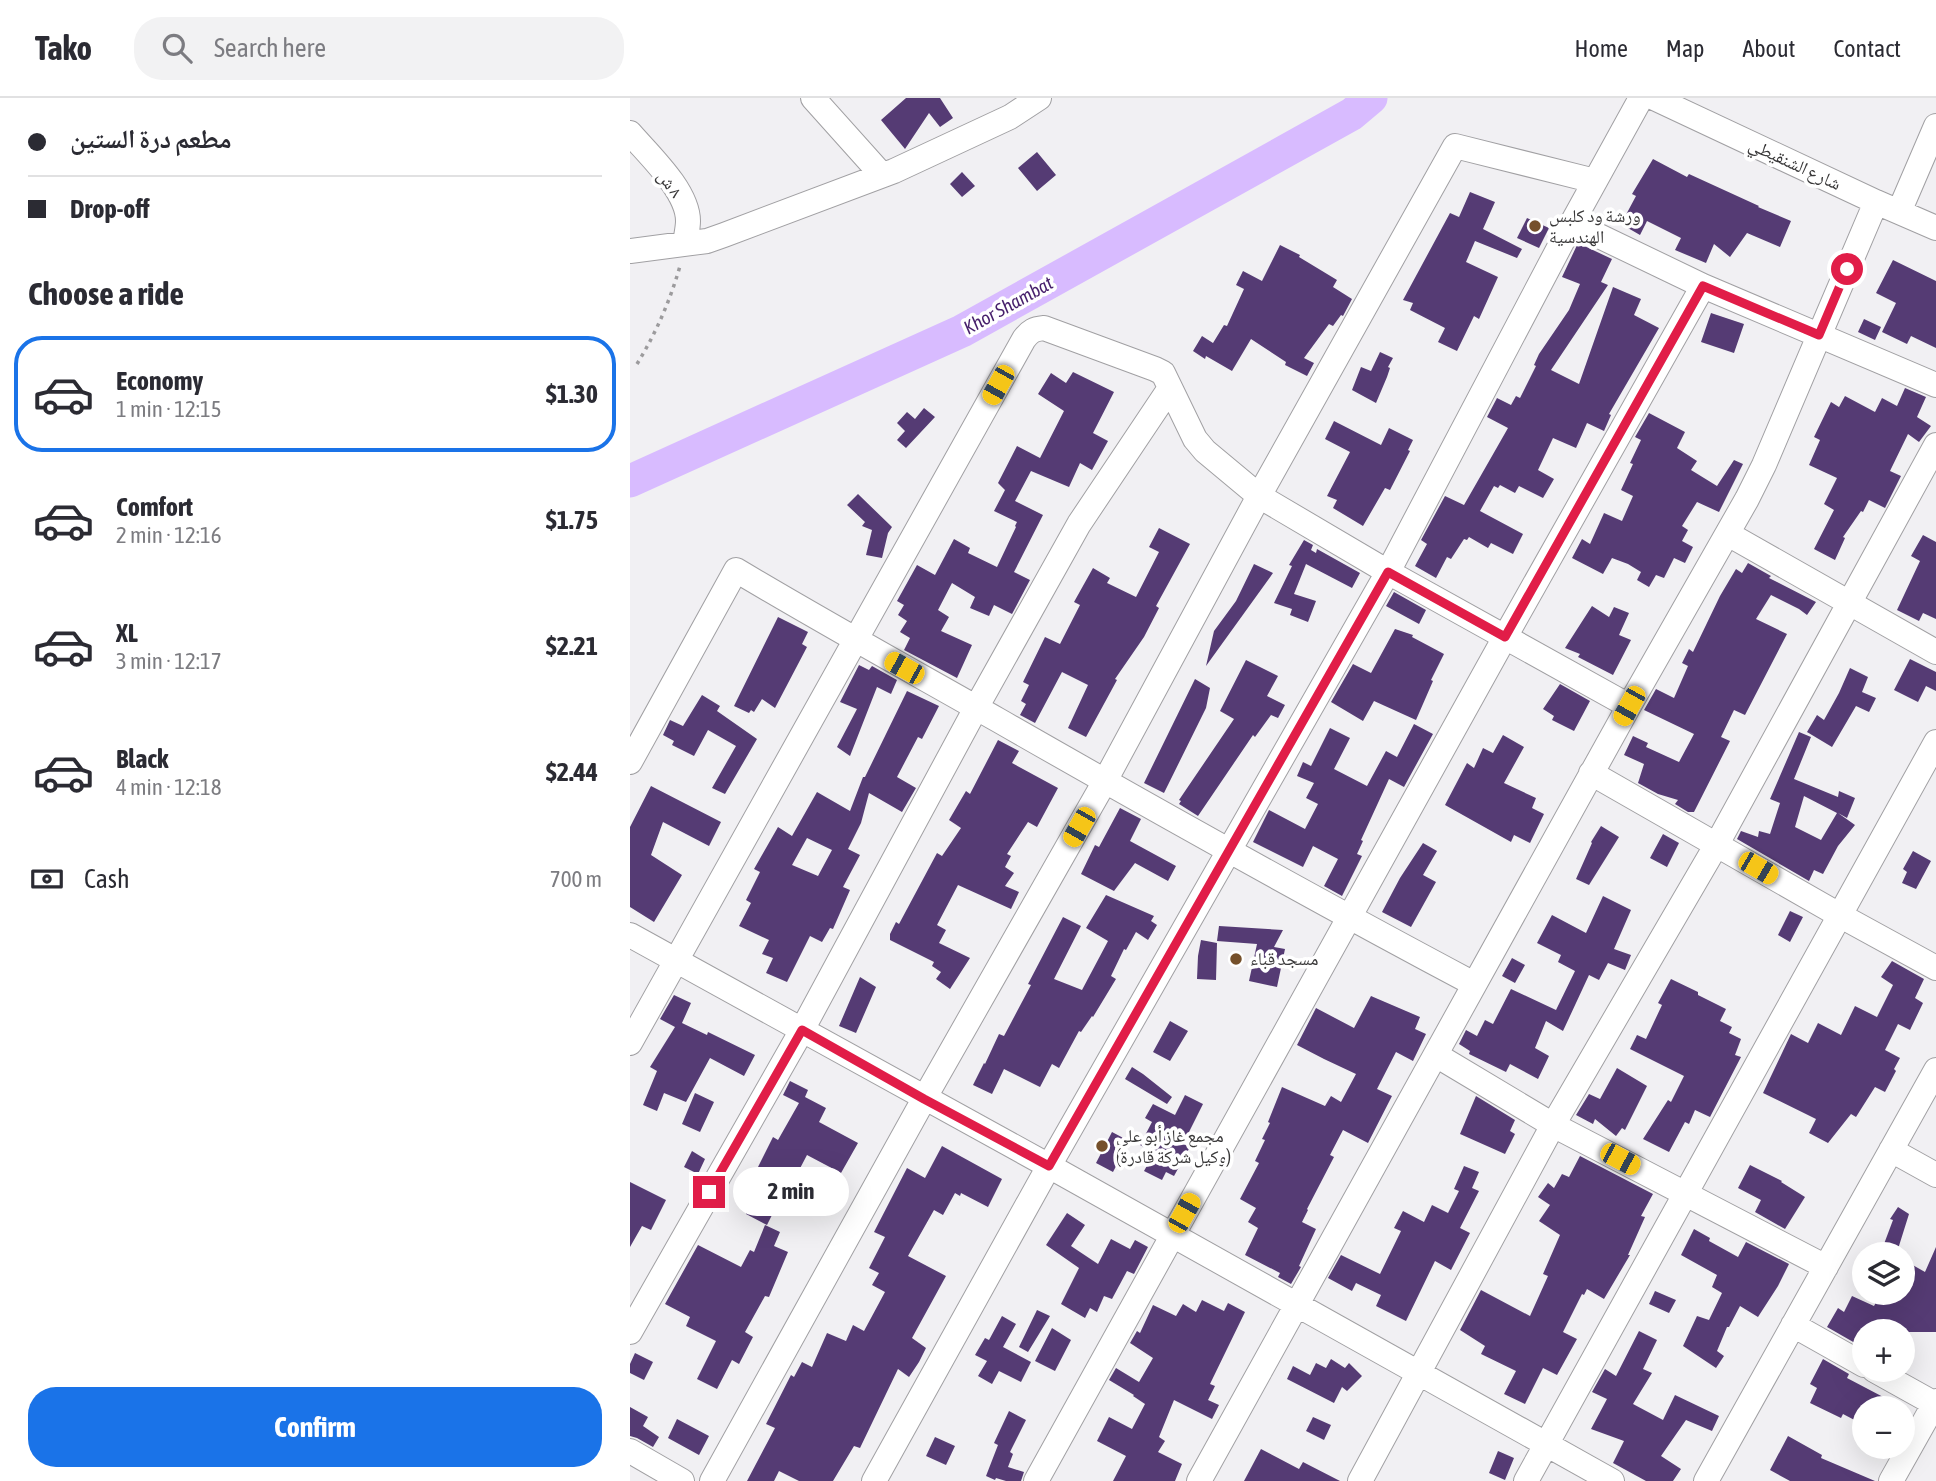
<!DOCTYPE html>
<meta charset="utf-8">
<style>
:root{--surface:#fff;--page:#f2f2f3;--text:#2b2b33;--muted:#7c7c81;--line:#e1e1e2;--accent:#1a73e8}
body{margin:0;font-family:"Asap Condensed","Noto Naskh Arabic",sans-serif;background:var(--page);color:var(--text);height:100vh;display:flex;flex-direction:column;font-size:26px;white-space:nowrap}
*{box-sizing:border-box;margin:0}
p{font-size:23px;color:var(--muted)}
.icon{flex:none;width:38px;height:38px;fill:none;stroke:currentColor;stroke-width:2;stroke-linecap:round;stroke-linejoin:round}
.map{position:relative;flex:1;overflow:hidden}
.sheet{display:flex;flex-direction:column;background:var(--surface);width:630px}
.sheet>*{flex:none}
.top-card{display:grid;align-content:center;height:154px;padding:0 28px;background:var(--surface)}
.fabs{position:absolute;left:1222px;top:1144px;display:grid;gap:14px}
.fabs a{display:grid;place-items:center;width:63px;height:63px;border-radius:50%;background:var(--surface);box-shadow:0 7px 28px #0002;font-size:35px}
.end{position:absolute;width:32px;height:32px;margin:-16px;border:9px solid #e11d48;background:#fff;box-shadow:0 0 0 4px #fff}
.from{border-radius:50%}
.bubble{position:absolute;height:49px;border-radius:24px;background:var(--surface);box-shadow:0 7px 28px #0002;font-size:23px;font-weight:700;line-height:49px;text-align:center}
.car{position:absolute;width:21px;height:42px;margin:-21px -10px;border-radius:9px;box-shadow:0 0 5px 2px #0007;background:linear-gradient(#f5c518 24%,#345 0 40%,#f5c518 0 76%,#345 0 86%,#f5c518 0)}
.top-card b{display:flex;align-items:center;gap:24px;height:66px;font-size:26px}
.top-card b+b{border-top:2px solid var(--line)}
.top-card i{width:18px;height:18px;background:var(--text)}
ul{padding:0;list-style:none}
li{display:flex;align-items:center;gap:21px;height:116px;margin:0 14px 10px;padding:0 14px;border:4px solid transparent;border-radius:28px}
li div{flex:1}
li b{display:block;font-size:26px}
li em{font-style:normal;font-weight:700}
li.selected{border-color:var(--accent)}
li>.icon{width:63px;height:63px;stroke-width:1.5}
h2{padding:0 28px;font-size:32px;line-height:84px}
.pay{display:flex;align-items:center;gap:18px;height:77px;padding:0 28px;font-size:26px}
.pay p{margin-inline-start:auto}
.button{display:flex;gap:14px;margin-top:auto;padding:14px 28px}
.button a{flex:1;height:80px;border-radius:28px;background:var(--accent);color:#fff;font-size:28px;font-weight:700;line-height:80px;text-align:center}
header{display:flex;align-items:center;gap:42px;box-sizing:border-box;height:98px;padding:0 35px;background:var(--surface);border-bottom:2px solid var(--line)}
header strong{font-size:33px}
nav{display:flex;gap:38px;margin-inline-start:auto;font-size:24px}
.search{width:490px;height:63px;background:var(--page);display:flex;align-items:center;gap:18px;box-sizing:border-box;padding:0 24px;border-radius:28px;color:var(--muted);font-size:26px}
main{display:flex;flex:1;min-height:0}
.map>svg:first-child{display:block}
</style>
<header>
<strong>Tako</strong>
<div class="search"><svg class="icon" aria-label="search" viewBox="0 0 24 24"><circle cx="10" cy="10" r="6"/><path d="M15 15l6 6"/></svg>Search here</div>
<nav><a>Home</a><a>Map</a><a>About</a><a>Contact</a></nav>
</header>
<main>
<section class="sheet">
<div class="top-card">
<b><i class="from"></i>مطعم درة الستين</b>
<b><i></i>Drop-off</b>
</div>
<h2>Choose a ride</h2>
<ul>
<li class="selected"><svg class="icon" aria-label="car" viewBox="0 0 24 24"><path d="M5 17H2v-5l4-1 3-4h7l3 4 3 1v5h-3M9 17h6M6 11h13"/><circle cx="7" cy="17" r="2"/><circle cx="17" cy="17" r="2"/></svg><div><b>Economy</b><p>1 min · 12:15</p></div><em>$1.30</em></li>
<li><svg class="icon" aria-label="car" viewBox="0 0 24 24"><path d="M5 17H2v-5l4-1 3-4h7l3 4 3 1v5h-3M9 17h6M6 11h13"/><circle cx="7" cy="17" r="2"/><circle cx="17" cy="17" r="2"/></svg><div><b>Comfort</b><p>2 min · 12:16</p></div><em>$1.75</em></li>
<li><svg class="icon" aria-label="car" viewBox="0 0 24 24"><path d="M5 17H2v-5l4-1 3-4h7l3 4 3 1v5h-3M9 17h6M6 11h13"/><circle cx="7" cy="17" r="2"/><circle cx="17" cy="17" r="2"/></svg><div><b>XL</b><p>3 min · 12:17</p></div><em>$2.21</em></li>
<li><svg class="icon" aria-label="car" viewBox="0 0 24 24"><path d="M5 17H2v-5l4-1 3-4h7l3 4 3 1v5h-3M9 17h6M6 11h13"/><circle cx="7" cy="17" r="2"/><circle cx="17" cy="17" r="2"/></svg><div><b>Black</b><p>4 min · 12:18</p></div><em>$2.44</em></li>
</ul>
<div class="pay"><svg class="icon" aria-label="cash" viewBox="0 0 24 24"><path d="M3 7h18v10H3z"/><circle cx="12" cy="12" r="2"/></svg>Cash<p>700 m</p></div>
<div class="button"><a>Confirm</a></div>
</section>
<div class="map">
<svg width="1306" height="1383" viewBox="0 0 1306 1383">
<rect width="100%" height="100%" fill="#f1f0f3"/>
<g fill="none" stroke-linecap="round" stroke-linejoin="round">
<path stroke="#d8bbff" stroke-width="33" d="M0 383 332 233 722 16 741 0"/>
</g>
<path fill="#553b74" fill-rule="evenodd" d="M276 0H310L323 20 310 29 299 15 275 51 251 22Z
M407 54 426 77 407 93 388 70Z
M1023 61 1057 79 1059 76 1129 108 1128 109 1161 123 1150 149 1117 135 1100 159 1084 146 1076 165 1045 152 1051 140 1017 123 1010 137 991 126 1006 98 1002 96Z
M332 74 345 88 332 99 320 86Z
M840 94 865 104 853 131 892 151 887 160 845 143 836 164 868 179 849 221 844 218 827 253 808 244 815 230 780 212 783 205 773 202 820 115 829 119Z
M897 120 919 130 909 150 887 140Z
M948 145 982 161 971 184 978 187 921 272 949 286 983 189 1011 201 1004 217 1029 230 979 316 981 317 974 333 957 325 946 350 923 340 908 372 924 381 913 400 889 388 885 395 870 387 868 390 864 388 850 413 893 436 883 456 861 445 858 450 839 439 837 442 834 441 821 461 817 459 806 480 785 468 797 446 791 442 815 398 834 407 878 330 857 319 867 300 881 307 886 298 890 300 906 268 904 267 909 256 939 212 950 186 932 179Z
M650 147 670 157 669 159 707 182 703 189 722 201 713 218 711 217 703 228 699 226 674 260 684 265 677 278 655 267 656 264 621 241 602 273 576 258 575 261 563 253 572 238 583 245 594 227 597 228 614 191 606 187 613 173 632 183Z
M1263 162 1306 183V250L1281 238 1277 246 1252 234 1266 205 1246 195Z
M1081 215 1114 226 1104 255 1071 244Z
M1234 221 1251 229 1245 242 1228 234Z
M750 254 763 260 758 269 760 270 757 279 746 305 722 292 731 269 741 273Z
M443 274 484 294 463 335 478 343 462 372 450 365 439 389 401 373 385 403 413 417 384 474 400 482 382 516 364 507 359 518 340 510 345 499 322 485 308 512 319 519 311 533 342 547 327 580 274 552 280 540 270 534 277 523 268 517 274 507 267 503 287 467 305 477 324 441 340 450 338 455 367 469 386 429 385 428 387 424 364 413 375 392 368 385 387 348 410 360 434 313 408 296 421 275 436 285Z
M1275 290 1296 299 1287 319 1301 328 1289 344 1278 336 1260 373 1271 378 1255 410 1239 402 1233 414 1231 413 1213 439 1215 440 1205 462 1184 451 1204 412 1194 406 1207 380 1179 367 1190 342 1184 339 1201 304 1209 309 1215 298 1245 314 1252 300 1267 308Z
M294 310 305 319 276 350 267 342 275 333 267 325 277 314 285 321Z
M1019 315 1055 334 1047 350 1067 363 1061 372 1087 388 1104 362 1113 366 1089 414 1067 404 1052 428 1058 432 1052 443 1063 449 1055 465 1044 460 1034 480 1026 477 1019 489 1007 482 1011 474 998 466 982 460 973 476 942 460 952 441 960 446 974 415 992 423 1003 398 991 392 1003 366 1000 365 1011 342 1005 339Z
M704 323 751 347 759 330 783 342 778 352 780 353 760 392 755 390 733 428 703 410 707 402 697 398 720 354 695 341Z
M228 396 262 429 258 435 252 460 236 457 242 432 232 428 235 424 217 407Z
M529 430 560 446 526 508 529 510 514 539 485 581 487 582 456 639 438 630 458 587 432 574 405 625 390 617 396 606 391 603 399 587 393 584 415 539 430 546 450 507 444 504 463 470 480 480 477 485 506 499 529 454 519 449Z
M1293 437 1306 444V521L1293 515 1289 523 1267 512 1290 463 1281 458Z
M674 442 683 447 681 452 686 455 687 451 730 475 722 490 676 466 664 496 686 503 678 524 660 517 662 511 644 505 662 468 659 467Z
M1118 465 1141 478 1139 480 1186 504 1177 517 1169 511 1141 497 1126 521 1157 536 1115 617 1104 612 1091 639 1100 643 1064 714H1058L1045 706 1048 702 1028 696 1008 685 1014 666 994 657 1003 638 1018 645 1016 649 1049 664 1064 636 1014 612 1026 591 1044 600 1058 568 1052 565 1059 551 1063 554 1090 498 1106 471 1112 475Z
M624 466 643 475 576 568 584 533 606 503Z
M764 494 796 512 789 526 756 508Z
M962 508 979 519 984 509 999 515 989 537 1001 542 983 577 948 559 950 556 935 550Z
M148 519 178 534 172 546 177 549 145 610 132 601 124 614 121 612 119 615 104 608Z
M765 531 783 537 782 539 814 556 801 582 803 583 786 622 744 603 733 623 701 604 723 566 741 575Z
M1280 561 1306 574V593L1296 588 1288 604 1264 592Z
M616 562 648 578 637 598 655 607 648 620 641 617 625 639 623 637 568 718 549 706 551 703 549 702 604 621 590 613Z
M229 567 239 572 242 568 267 582 261 596 247 589 220 658 207 649 227 611 210 604Z
M1220 570 1238 579 1232 594 1246 600 1239 614 1226 608 1202 649 1177 634 1187 617 1194 622 1209 595Z
M565 581 580 590 576 610 534 695 514 685Z
M930 586 960 603 944 633 922 622 924 618 913 611Z
M277 593 309 608 292 641 288 639 267 679 286 690 272 714 239 695 231 725 218 751 230 757 213 789 220 792 203 831 200 830 192 844 180 838 157 884 136 875 143 860 132 856 139 842 109 828 121 805 116 802 130 774 124 771 148 729 162 738 187 694 220 713 233 679H235ZM177 740 202 752 188 778 162 767Z
M72 597 90 608 87 613 127 641 95 696 82 690 106 648 78 632 64 658 42 647 44 643 33 637 40 622 53 628Z
M784 626 803 636 774 689 759 681 731 742 733 743 727 756 732 758 712 798 694 788 708 761 683 748 673 769 623 744 639 712 675 731 688 706 676 700 684 685 667 678 673 664 681 668 700 630 720 640 704 671 737 688 756 653 767 659Z
M1169 634 1181 639 1164 681 1208 699 1209 693 1225 700 1217 720 1208 715 1225 727 1208 748 1193 776 1184 772 1179 783 1107 741 1111 733 1128 739 1129 733 1140 736 1150 705 1140 701ZM1174 698 1207 715 1191 742 1165 729Z
M873 637 894 649 874 685 906 700 902 710 914 716 900 745 884 737 881 744 815 707 837 665 844 670 853 650 863 655Z
M368 642 389 653 382 665 428 690 407 729 398 724 377 756 381 758 375 769 384 775 375 788 389 794 381 811 328 787 307 827 316 832 309 845 340 860 320 891 306 881 311 874 302 868 304 864 260 842V836L266 824 269 826 307 755 312 758 331 730 319 722 336 693 340 696Z
M21 688 91 724 79 748 33 724 21 757 52 777 24 824 0 809V729Z
M490 710 511 721 500 743 546 768 538 783 505 765 484 793 451 776 465 747 469 749Z
M971 728 989 739 959 787 946 781 962 745 961 744Z
M1033 736 1049 745 1037 769 1020 760Z
M793 745 807 753 793 777 806 784 781 829 752 814 770 780Z
M1283 753 1301 763 1286 791 1272 785 1277 774 1273 771Z
M476 797 524 818 521 823 527 827 518 842 506 834 496 852 494 851 481 878 486 881 463 919 462 918 451 934 449 933 429 970 422 966 410 989 374 971 362 996 343 987 354 965 355 966 369 936 374 938 401 887 398 886 433 819 451 828 424 881 452 892 478 843 456 830Z
M973 798 1001 812 984 851 1001 857 995 872 978 865 969 882 959 877 933 933 916 923 905 950 919 958 908 981 880 966 876 974 839 956 840 953 829 946 836 932 847 938 855 922 863 926 881 891 926 912 945 873 928 864 931 857 907 845 922 817 956 835Z
M1160 813 1173 819 1160 844 1148 837Z
M589 828 653 832 644 849 655 851 647 889 619 883 627 846 587 843Z
M571 842 587 845 586 882 567 881 568 858Z
M882 860 895 867 885 885 872 878Z
M1262 863 1294 881 1285 900 1293 905 1280 932 1268 926 1255 952 1270 960 1264 971 1266 973 1255 994 1245 989 1226 1019 1221 1016 1198 1045 1179 1035 1186 1021 1133 995 1161 936 1178 945 1188 925 1211 937 1225 908 1247 919 1263 887 1251 879Z
M230 879 246 889 226 935 209 928Z
M1041 881 1068 894V897L1096 911 1090 923 1102 929 1099 935 1111 941 1105 957 1111 959 1080 1019 1065 1012 1059 1026 1055 1024 1039 1054 1013 1041 1038 1002 1041 1004 1054 978 1000 951 1007 937 1016 941 1032 907 1028 905Z
M44 897 61 905 52 925 77 937 78 934 125 957 114 978 80 960 56 1004 34 995 27 1013 13 1007 27 973 20 969 45 929 30 921Z
M741 898 790 919 785 931 796 936 783 963 766 954 747 991 762 998 738 1045 713 1032 700 1057 704 1059 677 1111 678 1112 672 1124 686 1131 669 1168 671 1169 661 1186 648 1179 650 1175 615 1157 628 1130 618 1124 626 1110 610 1101 629 1065 625 1063 635 1042 632 1041 640 1025 638 1024 652 989 695 1008 701 998 711 1004 726 976 694 961 667 947 686 910 724 930Z
M540 923 558 933 540 963 523 954Z
M502 969 513 976 542 999 537 1006 495 981Z
M987 970 1017 988 995 1032 992 1030 986 1038 965 1021 963 1026 946 1017 959 996 970 1001Z
M160 983 178 992 175 999 196 1010 189 1024 228 1045 211 1075 177 1057 155 1099 152 1097 137 1127 116 1116 121 1105 116 1104 123 1082 122 1081 143 1039 148 1042 169 1005 153 997Z
M65 995 84 1004 70 1034 52 1026Z
M555 997 573 1006 553 1046 560 1049 544 1078 536 1074 532 1082 514 1073 524 1055 510 1047 522 1024 515 1020 523 1006 545 1017Z
M846 998 885 1022 880 1033 885 1036 875 1056 830 1036Z
M482 1034 499 1043 483 1074 466 1065Z
M312 1048 372 1081 358 1109 331 1095 330 1098 325 1095 313 1117 304 1112 278 1158 316 1178 282 1240 296 1250 289 1264 279 1279 268 1271 230 1350 224 1348 203 1383H169L149 1373 144 1383H117L145 1330 136 1326 161 1277 164 1279 172 1264 182 1269 197 1235 216 1243 223 1227 234 1233 255 1194 242 1187 249 1175 239 1170 255 1139 244 1134 277 1070 295 1080Z
M62 1053 75 1061 68 1076 54 1069Z
M950 1058 1023 1096 1011 1118 1015 1119 998 1157H1000L974 1201 957 1191 954 1197 952 1196 933 1234 947 1241 927 1277 913 1270 895 1306 874 1296 886 1273 851 1256 855 1248 830 1232 851 1192 900 1218 918 1178 913 1176 930 1137 909 1123 920 1107 908 1099 918 1085 924 1090 932 1076 939 1079Z
M1120 1067 1152 1083 1151 1084 1175 1099 1155 1131 1125 1114 1131 1102 1108 1090Z
M834 1068 849 1074 842 1090 849 1093 830 1130 840 1135 821 1172 805 1163 776 1223 746 1208 751 1197 726 1185 722 1193 698 1180 711 1157 750 1176 771 1133 764 1130 773 1113 794 1124 802 1107 818 1115 829 1093 824 1091Z
M0 1084 36 1102 21 1132 12 1128 0 1149Z
M1268 1109 1279 1116 1268 1151 1254 1146 1263 1122 1260 1121Z
M437 1115 455 1127 441 1148 468 1166 481 1141 500 1151 505 1142 518 1149 504 1176 497 1173 482 1201 474 1198 467 1214 460 1210 455 1220 431 1206 449 1170 416 1147Z
M135 1127 150 1134 144 1148 158 1154 139 1199 135 1198 115 1234 123 1239 109 1266 102 1262 87 1291 67 1281 86 1243 56 1228 60 1219 35 1206 68 1147 111 1169 120 1152 124 1154Z
M1064 1131 1080 1140 1079 1143 1108 1159 1116 1144 1159 1166 1148 1188 1128 1219 1110 1208 1099 1229H1097L1087 1253 1094 1258 1086 1270 1053 1248 1067 1218 1079 1222 1092 1195 1082 1189 1087 1177 1051 1157Z
M1306 1149V1234H1232L1225 1245 1197 1229 1208 1210 1214 1214 1222 1198 1244 1208 1251 1195H1272V1161L1295 1174Z
M1025 1193 1046 1202 1039 1215 1019 1206Z
M572 1202 594 1213 598 1205 615 1214 580 1286 585 1288 578 1302 589 1307 582 1321 544 1302 529 1339 535 1343 528 1354 552 1366 545 1383H483L496 1358 467 1343 479 1319 502 1331 515 1306 503 1298 504 1297 479 1282 486 1270 509 1284 523 1260 500 1245 507 1233 510 1235 523 1207 546 1218 553 1206 566 1214Z
M407 1212 420 1218 398 1254 389 1249Z
M372 1218 386 1226 373 1249 401 1264 391 1284 369 1273 362 1286 348 1278 357 1263 345 1257 355 1240 359 1242Z
M422 1230 441 1242 425 1273 405 1263Z
M1009 1233 1027 1242 1013 1271 1022 1275 1003 1306 1033 1322 1045 1297 1089 1318 1082 1333 1056 1322 1031 1358 1051 1371 1043 1383H1016L983 1365 994 1343 961 1331 977 1301 962 1294 975 1271 986 1278Z
M5 1255 23 1264 14 1282 0 1275V1266Z
M701 1261 715 1270 719 1265 732 1278 717 1293 712 1289 704 1305 657 1281 663 1268 680 1277 686 1265 696 1270Z
M1193 1261 1219 1276 1217 1280 1276 1311H1234V1327L1213 1316 1211 1320 1180 1305 1187 1290 1180 1286Z
M0 1309 18 1319 13 1328 29 1339 23 1349 7 1340 0 1338Z
M379 1313 396 1322 380 1354 383 1356 378 1369 394 1374 391 1383H376L366 1380 365 1382 356 1378 368 1347 364 1345Z
M683 1319 701 1327 694 1342 676 1333Z
M47 1321 79 1338 69 1357 38 1340Z
M1158 1338 1192 1357 1191 1360 1245 1383H1160L1140 1372Z
M305 1339 325 1348 316 1367 296 1358Z
M631 1351 669 1371 673 1364 710 1383H614Z
M868 1353 884 1360 875 1382 859 1375Z"/>
<g fill="none" stroke-linecap="round" stroke-linejoin="round">
<g stroke="#a1a0a3" stroke-width="26">
<path id="minor" d="M183 0 252 77
M1024 0 1246 104 1306 130
M0 35C19 57 58 93 58 123 58 130 56 138 55 145
M1269 114 1306 28
M0 153 77 143 94 137 264 73 380 19 409 0
M1073 188 1306 287
M1098 436 1306 554
M0 664 106 472C193 524 280 572 368 622 525 712 684 801 844 886
M961 675 1211 818 1306 870
M0 837 419 1068 982 1383
M0 945 394 241C400 233 404 231 414 230L525 271 533 275 565 341 575 353 629 398 758 474 999 608
M806 957 923 1027 1196 1169
M1261 1052 1306 1077
M1163 1227 1234 1267
M0 1234 172 932 346 610 449 426 540 290
M1244 1272 1305 1306
M0 1353 52 1383
M82 1383 294 1001 475 683 629 398 825 48 965 83
M244 1383 419 1068 758 474 942 125 1011 0
M406 1383 875 539 1073 188 942 125
M569 1383 999 608 1117 401 1134 367 1246 104
M730 1383 923 1027 1087 746 1306 347
M896 1383 1306 644
M1076 1383 1306 972
M1261 1383 1306 1303"/>
</g>
<path stroke="#9c9b9d" stroke-width="3.5" stroke-dasharray="3.5 5" stroke-linecap="butt" d="M7 266C26 235 40 203 50 168"/>
<use href="#minor" stroke="#fff" stroke-width="24"/>
</g>
<g fill="none" stroke-linecap="round" stroke-linejoin="round">
<path stroke="#e11d48" stroke-width="9" d="M79 1094 172 932 294 1001 419 1068 758 474 875 539 1073 188 1189 237 1217 171"/>
</g>
<g fill="#75502b" stroke="#fff" stroke-width="2.5">
<circle cx="905" cy="128" r="7"/>
<circle cx="606" cy="861" r="7"/>
<circle cx="472" cy="1048" r="7"/>
</g>
<g text-anchor="middle" stroke-width="7" stroke-linejoin="round" paint-order="stroke">
<g font-size="18" fill="#393839" stroke="#fff">
<text transform="translate(1165 66) rotate(25)" y="6">شارع الشنقيطي</text>
<text transform="translate(40 86) rotate(55)" y="6">٨ ش</text>
</g>
<g font-size="18" fill="#393839" stroke="#fff" text-anchor="start">
<text x="919" y="124">ورشة ود كلبس<tspan x="919" dy="21">الهندسية</tspan></text>
<text x="620" y="867">مسجد قباء</text>
<text x="486" y="1044">مجمع غاز أبو علي<tspan x="486" dy="21">(وكيل شركة قادرة)</tspan></text>
</g>
<g font-size="19" font-style="italic" fill="#461f6b" stroke="#fff">
<text transform="translate(378 207) rotate(-29)" y="7">Khor Shambat</text>
</g>
</g>
</svg>
<div class="fabs">
<a><svg class="icon" aria-label="layers" viewBox="0 0 24 24"><path d="M12 4l9 5-9 5-9-5zM3 14l9 5 9-5"/></svg></a>
<a>+</a>
<a>−</a>
</div>
<i class="end from" style="left:1217px;top:171px"></i>
<i class="end" style="left:79px;top:1094px"></i>
<div class="bubble" style="left:103px;top:1069px;width:116px">2 min</div>
<i class="car" style="left:368px;top:287px;rotate:209deg"></i>
<i class="car" style="left:274px;top:570px;rotate:299deg"></i>
<i class="car" style="left:999px;top:608px;rotate:209deg"></i>
<i class="car" style="left:449px;top:729px;rotate:210deg"></i>
<i class="car" style="left:1128px;top:770px;rotate:120deg"></i>
<i class="car" style="left:990px;top:1061px;rotate:118deg"></i>
<i class="car" style="left:554px;top:1115px;rotate:29deg"></i>
</div>
</main>
